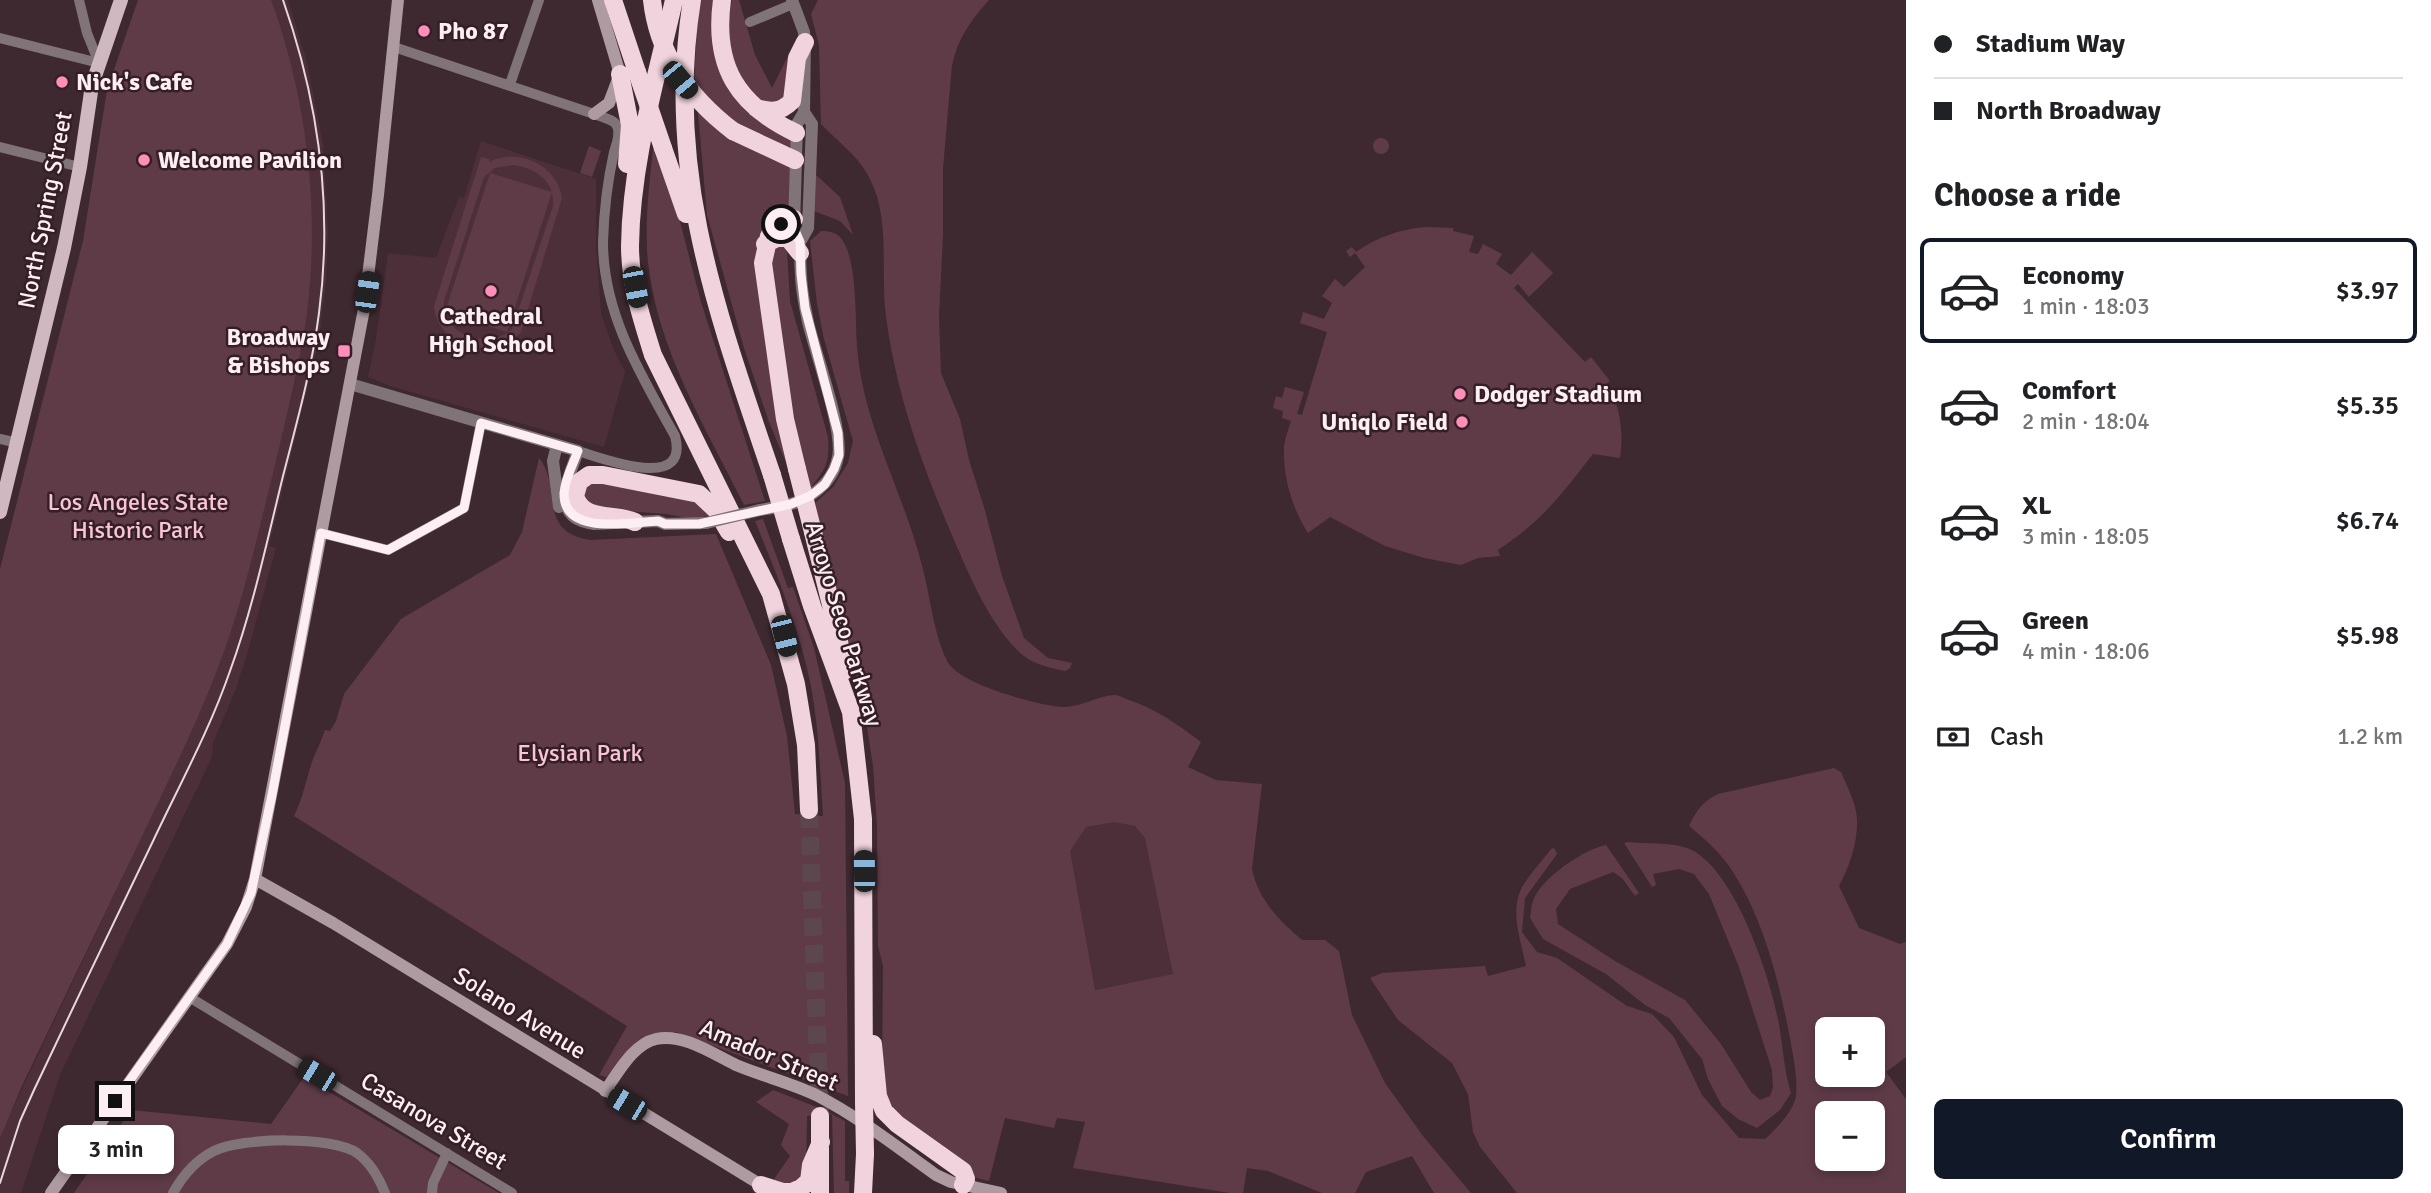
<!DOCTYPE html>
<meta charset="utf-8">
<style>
:root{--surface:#fff;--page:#f2f2f2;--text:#202124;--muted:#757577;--line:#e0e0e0;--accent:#111827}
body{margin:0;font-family:Signika,sans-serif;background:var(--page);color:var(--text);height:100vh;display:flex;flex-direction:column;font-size:26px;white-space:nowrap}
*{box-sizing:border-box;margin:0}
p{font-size:23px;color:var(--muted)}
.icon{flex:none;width:38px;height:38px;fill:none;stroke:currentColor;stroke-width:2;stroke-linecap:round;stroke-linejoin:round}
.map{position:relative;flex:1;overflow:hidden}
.side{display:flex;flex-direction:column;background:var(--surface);width:525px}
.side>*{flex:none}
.hud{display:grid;align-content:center;height:154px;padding:0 28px;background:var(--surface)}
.tools{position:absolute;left:1815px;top:1017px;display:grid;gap:14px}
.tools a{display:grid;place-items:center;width:70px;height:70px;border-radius:10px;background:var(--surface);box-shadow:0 4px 10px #0003;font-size:35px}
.end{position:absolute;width:32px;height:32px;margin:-16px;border:9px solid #fdeef3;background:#111;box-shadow:0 0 0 4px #111}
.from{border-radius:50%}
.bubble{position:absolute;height:49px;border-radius:10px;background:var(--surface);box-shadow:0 4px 10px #0003;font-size:23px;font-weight:600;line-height:49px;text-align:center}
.car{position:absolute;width:21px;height:42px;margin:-21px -10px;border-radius:9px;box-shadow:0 0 5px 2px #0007;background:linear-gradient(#222 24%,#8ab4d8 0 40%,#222 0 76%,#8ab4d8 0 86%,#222 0)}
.hud b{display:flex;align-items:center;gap:24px;height:66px;font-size:26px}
.hud b+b{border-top:2px solid var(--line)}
.hud i{width:18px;height:18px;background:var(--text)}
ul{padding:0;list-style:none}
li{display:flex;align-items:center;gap:21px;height:105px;margin:0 14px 10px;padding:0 14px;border:4px solid transparent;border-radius:10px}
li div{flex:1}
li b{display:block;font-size:26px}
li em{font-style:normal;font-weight:600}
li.current{border-color:var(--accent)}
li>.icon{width:63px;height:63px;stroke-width:1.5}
h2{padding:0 28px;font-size:32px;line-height:84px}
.pay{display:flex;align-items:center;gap:18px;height:77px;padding:0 28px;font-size:26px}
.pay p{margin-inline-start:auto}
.cta{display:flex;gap:14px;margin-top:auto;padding:14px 28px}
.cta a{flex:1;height:80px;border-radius:10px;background:var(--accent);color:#fff;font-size:28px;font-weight:600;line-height:80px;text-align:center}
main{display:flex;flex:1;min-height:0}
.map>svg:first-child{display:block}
</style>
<main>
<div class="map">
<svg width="1906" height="1193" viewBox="0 0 1906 1193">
<rect width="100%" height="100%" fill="#3e2930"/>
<path fill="#4c2f39" d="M271 0H288L307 62 323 145 328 231 326 279 319 339 269 546 276 548 248 651 236 689 213 743 212 757 60 1075 21 1193H0V1138L7 1120 174 769 218 667 235 618 290 403 298 367 310 286V184L300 107Z
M481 141 596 179V244L601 313 613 348 625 372 604 447 390 386 368 377 376 339 388 253 436 258 459 197 464 198Z
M1170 776 1206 968 1062 996 1026 804Z"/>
<path fill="#5f3b48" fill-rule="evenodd" d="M138 0H271C307 98 320 209 307 313 300 364 287 414 275 465 258 532 244 600 219 665 195 728 165 788 136 849 98 928 59 1008 21 1088L0 1138V569L83 241 107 90Z
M701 0H717L718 64 791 137 793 144 786 149 750 134 702 94 694 84 697 26Z
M732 0H739L755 55 772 88 795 42 786 102H756C734 64 721 46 732 0Z
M818 0H989C971 20 958 38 952 65L943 168V234L939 317 941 373 960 419 969 460 984 507 1002 576 1024 638 1048 658 1072 663 1070 668 1065 671C1046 667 1031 664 1017 650 988 620 970 577 954 540 923 468 896 394 886 316 880 272 891 220 870 179 859 156 838 142 821 124L819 45 811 14Z
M698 112 730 136 790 166 789 214 760 240 789 470 769 422 744 348 707 215Z
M1373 146a8 8 0 1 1 16 0a8 8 0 1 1-16 0Z
M654 139 672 191 701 302 765 501 744 505C706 428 657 349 648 262 644 221 650 179 654 139Z
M589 146 601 151 592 177 580 173Z
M481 157 489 159V162C518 147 558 165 562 198L521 332C495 362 437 347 434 306ZM514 165C537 169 555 181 553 206L512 329C490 351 440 335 444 301L484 177 495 168Z
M490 173 552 192 507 332 445 312Z
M815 174 840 197 853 235 840 221 814 211Z
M1426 227 1453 228V231L1474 236 1469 252 1478 254 1483 244 1502 254 1496 264 1511 275 1532 252 1553 273 1529 297 1518 284 1514 288 1585 362 1591 357 1610 381 1607 383C1620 406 1624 432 1620 458L1593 454C1561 495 1542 521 1498 550L1500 556 1478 558 1461 565 1424 558 1385 546 1330 517 1308 533C1293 510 1284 480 1284 454 1283 443 1288 431 1291 421L1282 418 1283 411 1273 408 1276 396 1282 398 1285 387 1304 392 1297 414 1302 415 1327 332 1300 323 1303 312 1324 319 1332 303 1322 296 1335 279 1344 287 1365 267 1355 253 1350 257 1346 251 1352 247 1356 252C1377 237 1401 229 1426 227Z
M821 231C828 231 835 232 840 237 858 257 855 320 857 346 862 420 901 488 920 558 930 592 932 629 947 661 958 684 1037 705 1062 707 1079 708 1097 696 1114 695 1119 695 1124 698 1129 700 1158 710 1177 724 1201 742L1188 767 1216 780 1262 784 1252 869C1258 899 1279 921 1302 940H1325L1339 951 1352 1015 1385 1083 1423 1136 1471 1193H1434L1412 1156 1366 1172 1355 1193H1322L1268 1171 1247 1168 1243 1193H1230L1073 1168 1085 1122 1057 1118 1054 1128 1005 1118 989 1181 973 1177 900 1123 882 1087 883 966 878 946 877 826 873 766 865 714 815 503 833 487 848 463 853 441 824 339 817 304 810 241ZM1114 822 1135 826 1145 838 1173 974 1095 990 1070 851 1086 827Z
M784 246 787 252 790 301 828 437C830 462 826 469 810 488L801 467 769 267 775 247Z
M539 458C563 488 536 531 590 540L716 534 771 665 787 736 795 814 823 816C820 773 819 728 811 686 799 628 777 575 755 521L763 519 788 588 793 587 814 648 845 783 848 1096 676 1032 645 1039 623 1055 609 1078 599 1075 627 1026 294 816C303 798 306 780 312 762 316 751 321 742 325 730L330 731 336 721 344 694 401 619 510 555 522 532Z
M591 482 698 500 713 515 694 519 666 514 588 508 581 499 583 488Z
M1834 768 1841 772C1847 786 1857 805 1857 820 1858 842 1849 867 1839 886L1859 928 1900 944 1906 942V1057L1886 1072 1906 1099V1193H1517L1480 1147 1473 1132 1468 1094 1452 1063 1398 1020 1370 978 1382 973 1485 966 1488 976 1526 966C1521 941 1510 913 1521 889 1528 876 1543 860 1552 848L1555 849 1557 854 1525 898 1522 932 1537 952 1557 958 1627 1006 1652 1014 1674 1037 1702 1095 1739 1138 1765 1139C1777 1128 1793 1112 1796 1096 1798 1077 1793 1056 1790 1038 1779 982 1764 920 1733 872 1722 854 1705 839 1689 826 1697 810 1702 802 1718 794ZM1827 1029H1872V1074H1827ZM1827 1113H1872V1158H1827Z
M1628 842C1646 844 1669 842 1687 848 1734 865 1771 979 1779 1024 1783 1048 1784 1070 1791 1093L1780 1110 1757 1128 1738 1119 1722 1106 1708 1079 1702 1059 1669 1018 1645 1005 1606 974 1543 939 1530 918C1531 913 1531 906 1533 901 1540 879 1584 849 1606 845L1639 893 1635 896 1622 878 1613 872 1570 889 1556 909 1558 924 1615 961 1685 1000 1721 1044 1751 1092 1760 1100 1770 1096 1773 1087 1772 1070 1739 967 1709 894 1694 874 1679 869 1653 874 1656 885 1652 887 1624 843Z
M304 1077 499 1193H74L131 1110 271 1124Z
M773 1090 822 1109 845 1121V1181H849V1193H834L832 1114 807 1116 806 1177 785 1190 774 1179 790 1156 781 1145 789 1124 756 1102Z"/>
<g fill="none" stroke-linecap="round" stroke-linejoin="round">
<path stroke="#5b474d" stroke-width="18" stroke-dasharray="18 9" stroke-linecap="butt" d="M809 810 820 1116"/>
<path stroke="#807478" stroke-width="10" d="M79 0 87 33 99 63
M750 22 793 4
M0 38 99 63
M394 47 594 114C601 117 614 119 617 126 621 134 616 145 614 152 607 183 604 211 603 242 603 314 641 375 675 436 690 493 602 458 578 451
M510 84 539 0
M0 147 80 167
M0 439 18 443
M321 533 388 550 464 508 481 423
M189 997 512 1193
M173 1193C183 1175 196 1160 214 1151 242 1137 332 1136 357 1153 371 1163 379 1178 385 1193
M432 1193 433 1183 447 1153"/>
<path stroke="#807478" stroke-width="12" d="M800 242 808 228 812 124 804 112
M350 384 578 451C568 479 549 518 594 524L658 521 665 524 706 523
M557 445 553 461 559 507
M760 510C777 507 797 505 811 495 825 486 835 473 838 457 844 431 815 352 808 322 805 306 801 290 801 274 799 254 803 246 794 227L797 124 804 112 805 42 804 32 792 0"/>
<path stroke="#ad9ba1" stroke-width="12" d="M594 114 609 103 620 74 598 0
M255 879 333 923 761 1185
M605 1091C618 1073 633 1044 656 1039 683 1033 713 1054 736 1065 762 1076 791 1083 816 1095 859 1117 897 1147 936 1175L951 1182 1001 1193
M51 1193 227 944 246 907 255 879 364 309 378 195 398 0"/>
<path stroke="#d0b8c0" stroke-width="14" d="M0 512 64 248 80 167 92 85 121 0"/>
<path stroke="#f0d3dc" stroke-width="18" d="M613 0 637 72
M674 0C656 80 631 163 630 246 630 284 642 320 653 355L771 594 796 684 806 745 809 810
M692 0C664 172 718 315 772 475
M722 0C713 66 737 105 796 133
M620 74 630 125 627 164
M756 108C771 112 780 113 792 101L797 58 805 42
M733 131 795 160
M663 148 686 214
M794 219 785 222 769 236 763 263 785 419 797 469
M765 244 777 238H788L800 253
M635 522C614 512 584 523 575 496L579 482 589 475H603L699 494 716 510 729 532
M813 532 837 629 844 671
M791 539 812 606 851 712 863 819 864 1102
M873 1044 878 1096 884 1111 897 1124 963 1171 966 1179 963 1185
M761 1185 783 1192H792L801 1188 809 1181 811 1165 821 1142
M820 1193V1116
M863 1193 865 1154"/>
<path stroke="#e8d8dd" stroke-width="2" d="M0 1183 20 1121 34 1090C74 1006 113 923 154 839 180 784 210 729 230 671 253 608 267 541 283 476 297 422 312 368 319 313 333 207 318 100 283 0"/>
<path stroke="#807478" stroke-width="12" d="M706 523 760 510"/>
<path stroke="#f0d3dc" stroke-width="18" d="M652 0C658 56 690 98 733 131
M637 72 663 148
M797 469 813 532
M772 475 791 539
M864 1102 865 1154"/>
</g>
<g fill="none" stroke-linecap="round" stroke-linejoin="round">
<path stroke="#fdeef3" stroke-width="9" d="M115 1101 227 944 251 893 272 795 321 533 388 550 464 508 481 423 578 451C573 464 565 479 564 493 563 537 632 522 658 521L665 524H699L791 504 810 496 818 490 825 484 834 469 839 455 838 433 805 308 801 274 800 242 794 228V219L781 224"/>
</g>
<g fill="#ff8eb9" stroke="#341f26" stroke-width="2.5">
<circle cx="424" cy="31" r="7"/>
<circle cx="62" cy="82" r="7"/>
<circle cx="144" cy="160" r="7"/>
<circle cx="491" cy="291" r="7"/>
<rect x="337" y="344" width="14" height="14" rx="3.5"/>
<circle cx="1460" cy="394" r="7"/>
<circle cx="1462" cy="422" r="7"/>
</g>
<g text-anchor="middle" stroke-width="5" stroke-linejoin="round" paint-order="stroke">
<g font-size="24" font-weight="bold" fill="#fdeef3" stroke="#341f26" text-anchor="start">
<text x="438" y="39">Pho 87</text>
<text x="76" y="90">Nick's Cafe</text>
<text x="158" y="168">Welcome Pavilion</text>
<text x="491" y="324" text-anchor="middle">Cathedral<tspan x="491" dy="28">High School</tspan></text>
<text x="330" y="345" text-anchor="end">Broadway<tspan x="330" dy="28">&amp; Bishops</tspan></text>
<text x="1474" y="402">Dodger Stadium</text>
<text x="1448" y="430" text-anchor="end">Uniqlo Field</text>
</g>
<g font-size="24" fill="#fdeef3" stroke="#341f26">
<text transform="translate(45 210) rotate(-79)" y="8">North Spring Street</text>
<text transform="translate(844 624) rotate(73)" y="8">Arroyo Seco Parkway</text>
<text transform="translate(520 1013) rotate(32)" y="8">Solano Avenue</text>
<text transform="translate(769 1055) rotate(23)" y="8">Amador Street</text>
<text transform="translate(434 1121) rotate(31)" y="8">Casanova Street</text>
</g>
<g font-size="24" fill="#fac4d6" stroke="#341f26">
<text x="138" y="510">Los Angeles State<tspan x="138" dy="28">Historic Park</tspan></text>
<text x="580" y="761">Elysian Park</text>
</g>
</g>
</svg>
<div class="tools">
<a>+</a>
<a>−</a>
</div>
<i class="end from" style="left:781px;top:224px"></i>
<i class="end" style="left:115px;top:1101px"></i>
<div class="bubble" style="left:58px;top:1125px;width:116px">3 min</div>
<i class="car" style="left:680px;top:80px;rotate:140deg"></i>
<i class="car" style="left:635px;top:287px;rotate:169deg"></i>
<i class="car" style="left:367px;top:292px;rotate:8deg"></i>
<i class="car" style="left:784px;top:636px;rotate:166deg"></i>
<i class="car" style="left:864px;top:871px;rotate:359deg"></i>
<i class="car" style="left:317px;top:1075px;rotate:301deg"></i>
<i class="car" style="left:627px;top:1104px;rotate:301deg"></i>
</div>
<section class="side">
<div class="hud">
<b><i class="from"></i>Stadium Way</b>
<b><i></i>North Broadway</b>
</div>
<h2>Choose a ride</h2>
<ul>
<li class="current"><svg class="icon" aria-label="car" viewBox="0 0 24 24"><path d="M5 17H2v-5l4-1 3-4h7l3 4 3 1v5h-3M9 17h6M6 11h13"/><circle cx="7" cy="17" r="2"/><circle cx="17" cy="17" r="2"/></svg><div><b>Economy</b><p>1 min · 18:03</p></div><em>$3.97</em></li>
<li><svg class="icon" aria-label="car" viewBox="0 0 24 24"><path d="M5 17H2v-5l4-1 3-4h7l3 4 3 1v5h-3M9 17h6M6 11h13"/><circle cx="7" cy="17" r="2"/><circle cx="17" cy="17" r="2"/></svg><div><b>Comfort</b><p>2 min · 18:04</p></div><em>$5.35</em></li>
<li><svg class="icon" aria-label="car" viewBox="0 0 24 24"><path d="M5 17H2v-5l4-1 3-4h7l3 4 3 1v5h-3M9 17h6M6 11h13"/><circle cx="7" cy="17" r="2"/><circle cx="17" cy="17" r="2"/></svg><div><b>XL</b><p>3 min · 18:05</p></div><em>$6.74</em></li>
<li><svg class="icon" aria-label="car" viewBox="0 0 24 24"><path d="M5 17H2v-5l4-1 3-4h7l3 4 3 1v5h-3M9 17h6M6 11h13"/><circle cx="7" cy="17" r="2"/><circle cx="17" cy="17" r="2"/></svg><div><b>Green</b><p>4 min · 18:06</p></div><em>$5.98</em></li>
</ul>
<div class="pay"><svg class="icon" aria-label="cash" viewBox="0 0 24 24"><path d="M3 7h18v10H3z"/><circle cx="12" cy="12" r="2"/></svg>Cash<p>1.2 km</p></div>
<div class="cta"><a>Confirm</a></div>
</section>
</main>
